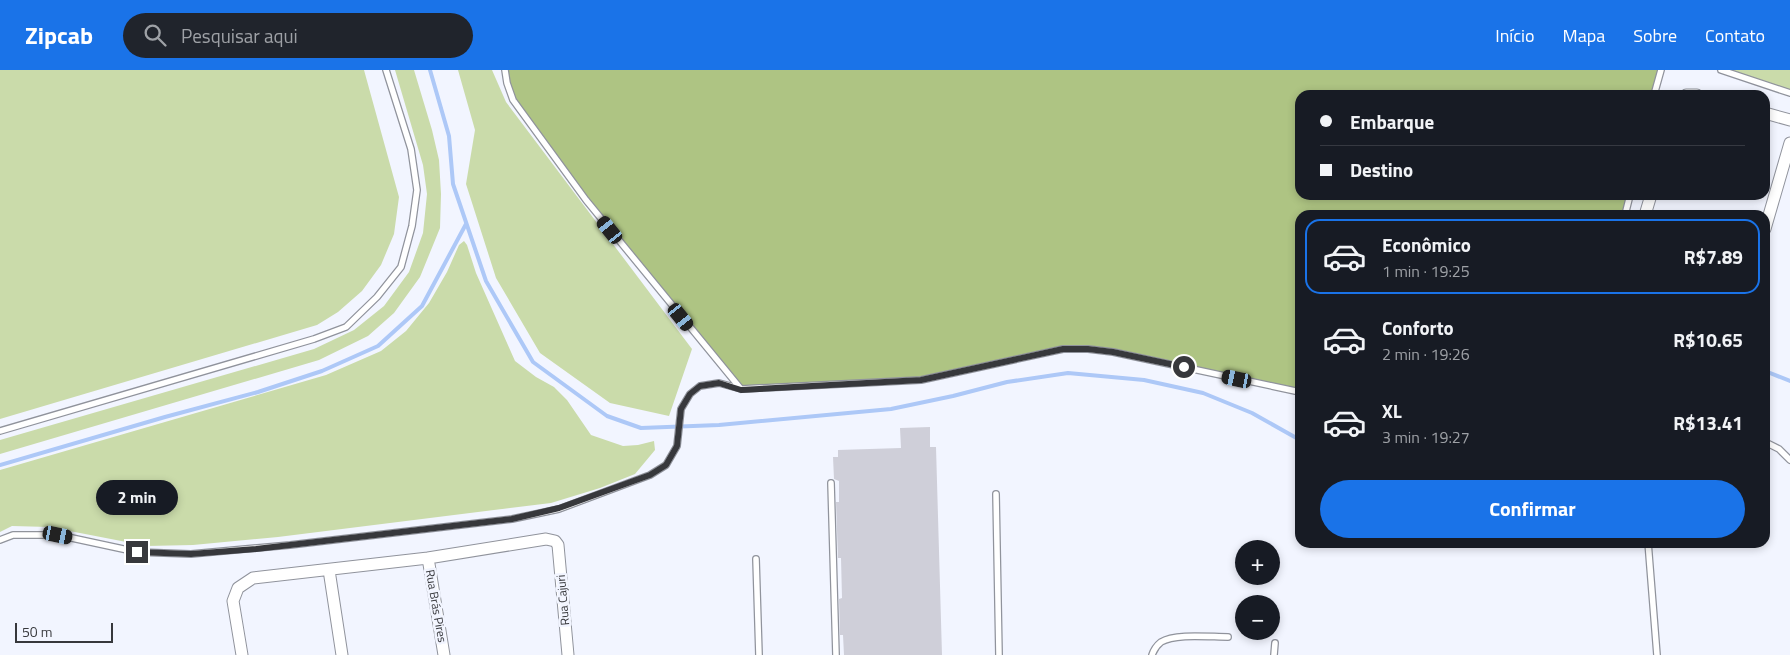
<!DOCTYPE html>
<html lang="pt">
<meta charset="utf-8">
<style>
:root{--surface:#171b24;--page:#20242c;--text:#f1f3f6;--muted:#9ea1a6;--line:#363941;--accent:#1a73e8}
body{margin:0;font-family:"Titillium Web",sans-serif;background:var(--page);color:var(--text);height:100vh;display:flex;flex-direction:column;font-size:19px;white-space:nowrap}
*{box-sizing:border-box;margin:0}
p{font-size:16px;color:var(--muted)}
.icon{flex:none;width:28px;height:28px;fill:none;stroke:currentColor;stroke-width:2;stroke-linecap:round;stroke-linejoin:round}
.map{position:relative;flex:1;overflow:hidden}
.sheet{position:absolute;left:1295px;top:140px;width:475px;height:338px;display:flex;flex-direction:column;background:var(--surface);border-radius:15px;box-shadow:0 2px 8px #0003}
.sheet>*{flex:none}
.banner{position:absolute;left:1295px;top:20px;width:475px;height:110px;border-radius:15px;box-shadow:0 2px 8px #0003;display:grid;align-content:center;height:110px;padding:0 25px;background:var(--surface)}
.controls{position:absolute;left:1235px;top:470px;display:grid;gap:10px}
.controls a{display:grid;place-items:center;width:45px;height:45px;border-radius:50%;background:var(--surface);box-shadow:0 2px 8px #0003;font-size:25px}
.scale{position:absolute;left:15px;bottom:12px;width:98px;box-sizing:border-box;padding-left:5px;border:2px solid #37383c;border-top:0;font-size:14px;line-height:18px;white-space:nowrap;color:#37383c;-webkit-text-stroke:4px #f2f5ff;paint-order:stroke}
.end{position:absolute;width:22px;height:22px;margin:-11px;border:6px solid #37383c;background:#fff;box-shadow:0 0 0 2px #fff}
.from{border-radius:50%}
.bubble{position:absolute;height:35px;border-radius:18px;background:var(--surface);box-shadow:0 2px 8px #0003;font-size:16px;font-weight:700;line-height:35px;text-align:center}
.car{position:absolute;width:15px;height:30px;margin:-15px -8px;border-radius:6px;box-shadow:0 0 4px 1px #0007;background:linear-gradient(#222 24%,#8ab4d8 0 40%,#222 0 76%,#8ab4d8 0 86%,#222 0)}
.banner b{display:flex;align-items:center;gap:18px;height:48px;font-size:19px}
.banner b+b{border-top:1px solid var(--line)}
.banner i{width:12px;height:12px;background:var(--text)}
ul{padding:9px 0 0;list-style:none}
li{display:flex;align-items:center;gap:15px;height:75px;margin:0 10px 8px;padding:0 15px;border:2px solid transparent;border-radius:15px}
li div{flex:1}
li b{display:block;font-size:19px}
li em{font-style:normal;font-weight:700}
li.active{border-color:var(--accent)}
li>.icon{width:45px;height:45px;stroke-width:1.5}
.primary-button{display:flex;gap:10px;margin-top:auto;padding:10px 25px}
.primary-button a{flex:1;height:58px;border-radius:30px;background:var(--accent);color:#fff;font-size:20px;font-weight:700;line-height:58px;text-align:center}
header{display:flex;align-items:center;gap:30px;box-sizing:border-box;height:70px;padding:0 25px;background:var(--accent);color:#fff}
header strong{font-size:24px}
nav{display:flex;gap:28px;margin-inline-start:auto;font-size:18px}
.search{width:350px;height:45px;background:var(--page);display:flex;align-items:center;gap:12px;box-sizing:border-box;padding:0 18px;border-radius:28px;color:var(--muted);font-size:19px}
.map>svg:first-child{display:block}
</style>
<header>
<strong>Zipcab</strong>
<div class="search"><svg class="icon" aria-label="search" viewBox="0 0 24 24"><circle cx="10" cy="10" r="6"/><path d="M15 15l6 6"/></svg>Pesquisar aqui</div>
<nav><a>Início</a><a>Mapa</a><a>Sobre</a><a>Contato</a></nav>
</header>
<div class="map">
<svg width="1790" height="585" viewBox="0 0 1790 585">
<rect width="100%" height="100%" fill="#f2f5ff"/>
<path fill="#cadbaa" d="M0 0H364L399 127 394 164 381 195 362 221 338 242 317 255 0 349Z
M395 0H414L432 60 439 90 441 124 440 158 420 207 394 243 368 266 319 290 0 384V370L314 279 354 260 384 236 409 202 423 163 427 124 423 95Z
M458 0H492L506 32 692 279 669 346 610 333 540 283 496 208 466 114 475 60Z
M1721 0H1790V23Z
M464 171 467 175 476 203 515 291 536 307 554 317 567 330 591 365 623 376 638 375 654 371 655 380 635 404 600 418 551 433 278 467 193 475 147 476 49 457 12 456 0 462V400L326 305 381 281 406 261 429 233 447 202 459 175Z"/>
<path fill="#aec483" d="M505 0H1657L1660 1 1654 25H1300V125H1630L1625 145H1300V321L1113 282 1063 279 921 310 741 319 586 130 513 30Z"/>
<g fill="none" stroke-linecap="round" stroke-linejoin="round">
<path stroke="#adc8f7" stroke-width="4" d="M430 0 449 66 453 114 486 211 533 292 607 346 641 358 719 355 891 339 953 326 1007 312 1068 303 1144 310 1203 323 1252 343 1300 370
M1765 301 1790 311
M0 395 165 347 258 322 322 301 378 276 422 236 466 154"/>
</g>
<path fill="#cfcfd9" d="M930 357V377H936L942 585H844L843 565H840L839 529 842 528 841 488H838L836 432H839V411L834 409 833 387H838V380L901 378 900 358Z"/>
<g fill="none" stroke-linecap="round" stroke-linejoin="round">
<g stroke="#90939c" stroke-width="8">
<path id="lane" d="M505 0 507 13 513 30 586 130 741 319
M1721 0 1790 23
M1654 25 1661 0
M1625 145 1630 125
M0 361 314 269 346 257 377 227 401 197 412 156 417 120 411 79 386 0
M1765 372 1779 379 1790 390
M831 413 836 585
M996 424 999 585
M0 470 13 465H58L137 482 191 484 290 475 512 449 559 439 650 405 666 395 677 376 681 339 690 324 700 316 719 313 741 319 921 310 1063 279H1088L1113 282 1300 322
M1648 472 1657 585
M756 489 759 585
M1152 585C1154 579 1156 576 1161 572 1175 563 1210 567 1228 567
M1274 585 1275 573"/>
</g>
<g stroke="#90939c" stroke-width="13">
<path id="street" d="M1686 25H1697
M1765 43 1790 50
M1645 145 1651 125
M1765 159 1790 73
M428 488 444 585
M329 500 342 585
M242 585 233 531 238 518 253 508 428 488 546 469 555 471 558 475 568 585"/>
</g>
<use href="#lane" stroke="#fff" stroke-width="5.5"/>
<use href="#street" stroke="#fff" stroke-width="11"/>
</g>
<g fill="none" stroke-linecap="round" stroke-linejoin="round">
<path stroke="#37383c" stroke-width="6" d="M137 482 191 484 256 479 512 449 559 438 650 405 666 395 677 376 681 339 690 324 700 316 719 313 741 320 921 310 1063 279H1088L1113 282 1184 297"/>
</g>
<g text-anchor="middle" stroke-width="5" stroke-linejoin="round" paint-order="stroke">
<g font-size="12" fill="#37383c" stroke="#f2f5ff">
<text transform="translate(563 530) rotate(-95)" y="4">Rua Cajuri</text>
<text transform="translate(436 536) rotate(80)" y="4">Rua Brás Pires</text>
</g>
</g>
</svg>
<div class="controls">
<a>+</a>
<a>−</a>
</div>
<div class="scale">50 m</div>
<i class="end from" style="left:1184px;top:297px"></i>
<i class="end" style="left:137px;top:482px"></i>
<div class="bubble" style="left:96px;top:410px;width:82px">2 min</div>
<i class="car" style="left:610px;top:160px;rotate:321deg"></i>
<i class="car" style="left:681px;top:247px;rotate:141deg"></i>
<i class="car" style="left:1237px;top:309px;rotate:282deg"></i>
<i class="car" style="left:58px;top:465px;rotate:102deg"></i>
<div class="banner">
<b><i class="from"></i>Embarque</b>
<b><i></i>Destino</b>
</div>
<section class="sheet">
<ul>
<li class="active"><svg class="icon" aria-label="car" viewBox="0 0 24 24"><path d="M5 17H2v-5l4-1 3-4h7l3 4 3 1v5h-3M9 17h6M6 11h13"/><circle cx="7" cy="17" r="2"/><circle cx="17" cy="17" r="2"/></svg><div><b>Econômico</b><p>1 min · 19:25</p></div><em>R$7.89</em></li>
<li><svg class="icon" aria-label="car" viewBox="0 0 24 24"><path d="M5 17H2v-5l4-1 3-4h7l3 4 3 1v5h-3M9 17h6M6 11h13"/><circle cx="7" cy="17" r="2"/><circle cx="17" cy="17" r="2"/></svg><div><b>Conforto</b><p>2 min · 19:26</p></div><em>R$10.65</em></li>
<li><svg class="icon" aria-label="car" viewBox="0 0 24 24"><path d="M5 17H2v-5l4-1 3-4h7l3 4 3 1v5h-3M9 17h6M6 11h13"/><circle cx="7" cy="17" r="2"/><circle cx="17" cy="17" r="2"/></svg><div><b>XL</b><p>3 min · 19:27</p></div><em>R$13.41</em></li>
</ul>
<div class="primary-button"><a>Confirmar</a></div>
</section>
</div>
